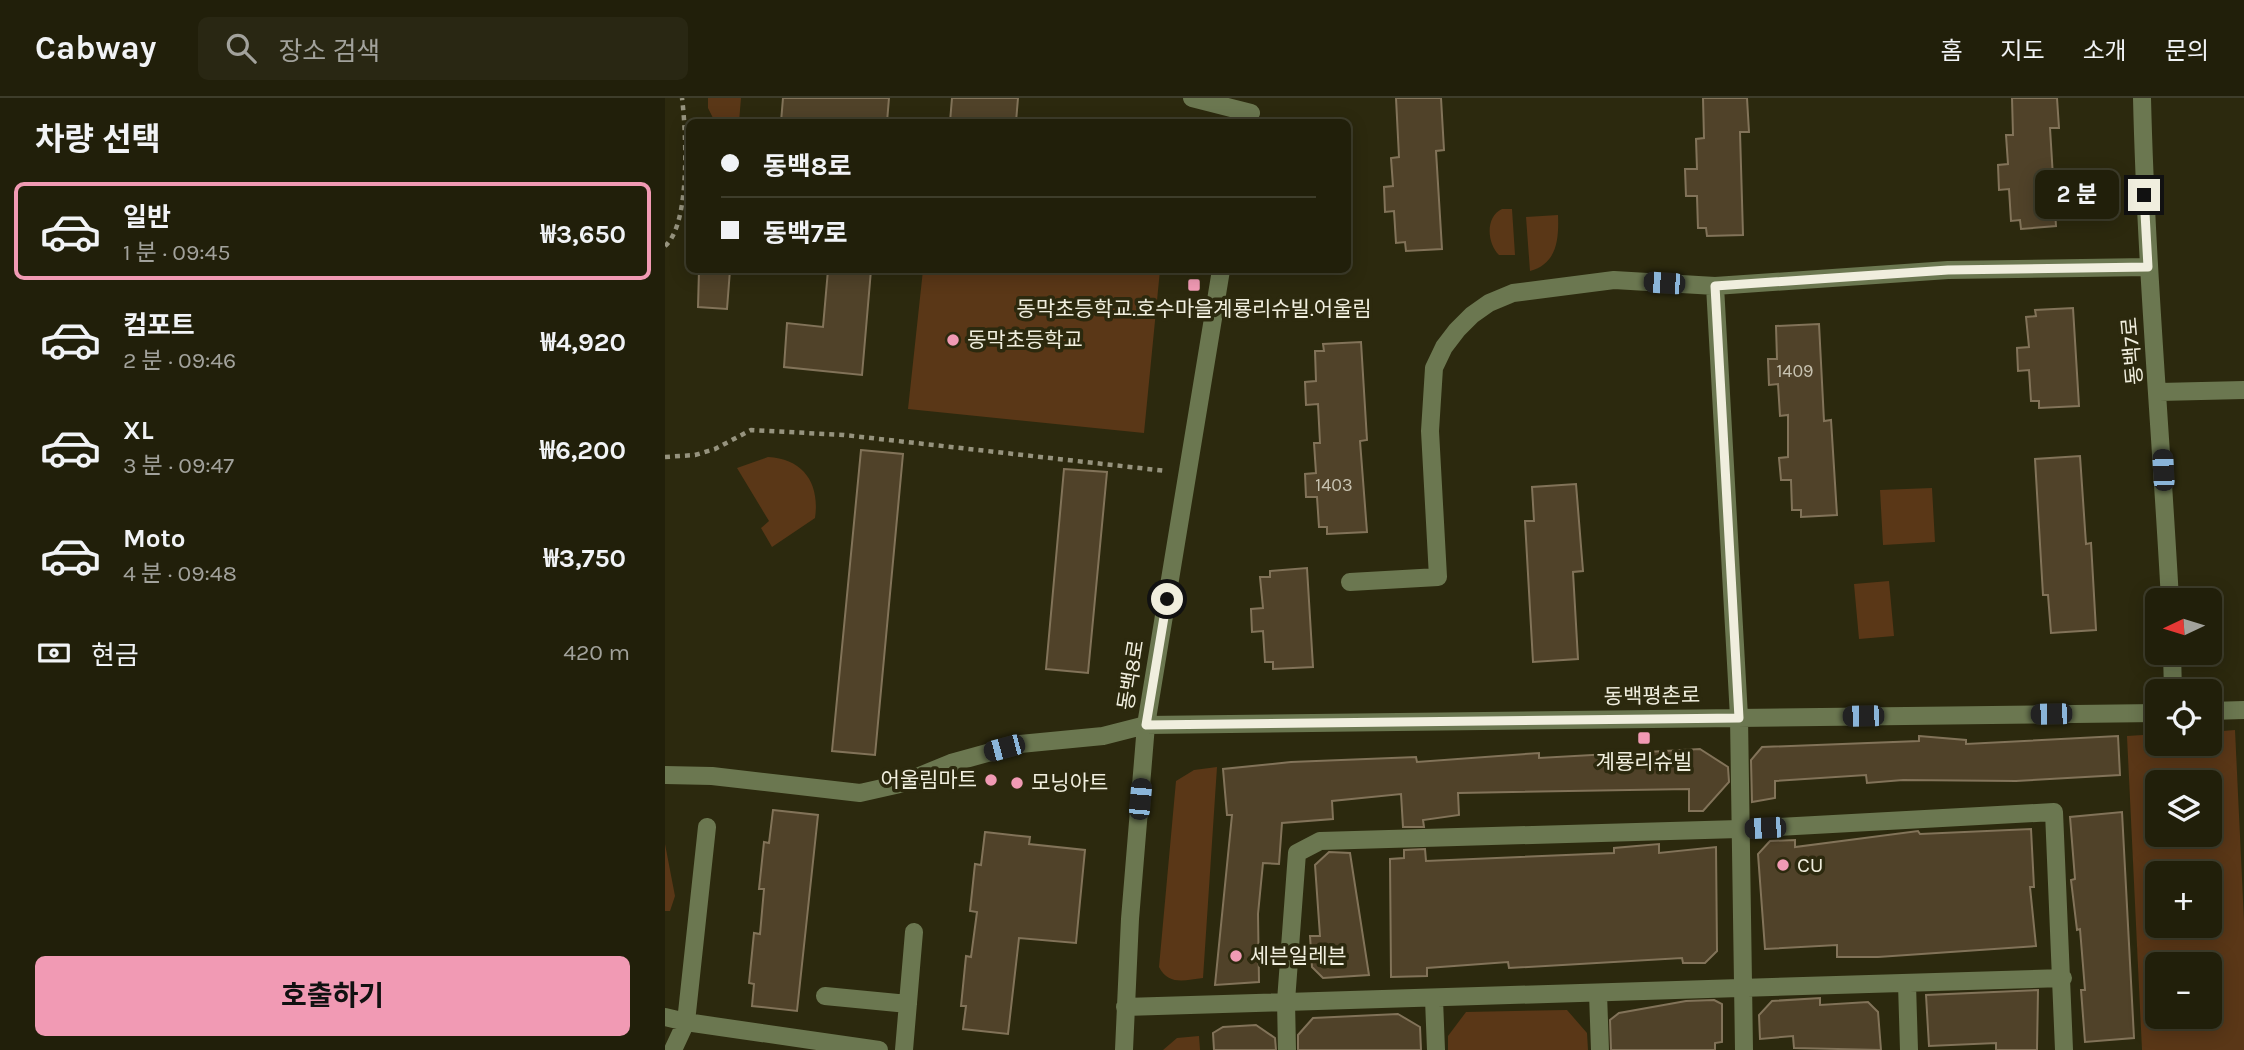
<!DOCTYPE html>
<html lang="ko">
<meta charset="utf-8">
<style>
:root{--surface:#211f0a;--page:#292713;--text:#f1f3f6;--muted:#a2a29c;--line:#3e3d2b;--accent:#f19ab4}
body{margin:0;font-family:Karla,"Noto Sans KR",sans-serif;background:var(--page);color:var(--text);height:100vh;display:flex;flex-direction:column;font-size:26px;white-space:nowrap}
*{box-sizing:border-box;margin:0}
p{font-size:23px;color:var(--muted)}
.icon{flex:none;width:38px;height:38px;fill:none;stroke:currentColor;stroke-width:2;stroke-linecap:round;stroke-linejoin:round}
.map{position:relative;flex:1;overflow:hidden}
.details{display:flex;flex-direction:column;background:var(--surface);width:665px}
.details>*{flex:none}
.hud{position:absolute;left:21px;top:21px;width:665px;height:154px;border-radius:10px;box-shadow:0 4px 18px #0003,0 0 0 2px var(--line);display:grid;align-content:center;height:154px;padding:0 35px;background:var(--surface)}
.needle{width:46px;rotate:266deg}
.buttons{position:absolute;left:1480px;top:490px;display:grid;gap:14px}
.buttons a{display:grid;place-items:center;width:77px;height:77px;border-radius:10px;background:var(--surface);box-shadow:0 4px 18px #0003,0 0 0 2px var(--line);font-size:35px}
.end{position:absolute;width:32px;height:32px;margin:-16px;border:9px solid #f0eede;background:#111;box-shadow:0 0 0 4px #111}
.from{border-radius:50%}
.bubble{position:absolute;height:49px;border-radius:10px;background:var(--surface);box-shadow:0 4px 18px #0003,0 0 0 2px var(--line);font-size:23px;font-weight:700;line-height:49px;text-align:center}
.car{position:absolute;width:21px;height:42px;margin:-21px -10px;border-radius:9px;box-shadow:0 0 5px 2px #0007;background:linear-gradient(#222 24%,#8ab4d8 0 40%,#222 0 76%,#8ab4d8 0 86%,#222 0)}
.hud b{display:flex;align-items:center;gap:24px;height:66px;font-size:26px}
.hud b+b{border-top:2px solid var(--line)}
.hud i{width:18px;height:18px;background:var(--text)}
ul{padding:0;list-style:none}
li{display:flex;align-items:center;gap:21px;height:98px;margin:0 14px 10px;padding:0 21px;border:4px solid transparent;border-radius:10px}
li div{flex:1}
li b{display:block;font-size:26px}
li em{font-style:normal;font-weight:700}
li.selected{border-color:var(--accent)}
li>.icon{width:63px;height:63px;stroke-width:1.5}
h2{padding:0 35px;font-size:32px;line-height:84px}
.pay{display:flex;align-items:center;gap:18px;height:77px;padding:0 35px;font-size:26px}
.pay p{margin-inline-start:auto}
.primary-button{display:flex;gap:14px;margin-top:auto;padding:14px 35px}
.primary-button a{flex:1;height:80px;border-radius:10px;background:var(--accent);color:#111;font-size:28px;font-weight:700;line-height:80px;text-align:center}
header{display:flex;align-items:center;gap:42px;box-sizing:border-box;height:98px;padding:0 35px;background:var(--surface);border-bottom:2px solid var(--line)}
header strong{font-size:33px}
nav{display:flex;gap:38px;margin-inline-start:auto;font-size:24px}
.search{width:490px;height:63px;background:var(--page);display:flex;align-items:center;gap:18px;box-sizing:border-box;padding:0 24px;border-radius:10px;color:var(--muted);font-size:26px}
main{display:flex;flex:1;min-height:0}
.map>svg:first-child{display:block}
</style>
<header>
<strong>Cabway</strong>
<div class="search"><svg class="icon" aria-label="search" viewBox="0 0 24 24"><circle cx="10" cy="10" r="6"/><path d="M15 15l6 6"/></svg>장소 검색</div>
<nav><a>홈</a><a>지도</a><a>소개</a><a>문의</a></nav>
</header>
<main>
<section class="details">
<h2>차량 선택</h2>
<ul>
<li class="selected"><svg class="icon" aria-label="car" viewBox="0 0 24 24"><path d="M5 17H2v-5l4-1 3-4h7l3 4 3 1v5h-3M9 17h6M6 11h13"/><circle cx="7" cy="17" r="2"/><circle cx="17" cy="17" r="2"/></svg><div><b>일반</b><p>1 분 · 09:45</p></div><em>₩3,650</em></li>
<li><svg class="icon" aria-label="car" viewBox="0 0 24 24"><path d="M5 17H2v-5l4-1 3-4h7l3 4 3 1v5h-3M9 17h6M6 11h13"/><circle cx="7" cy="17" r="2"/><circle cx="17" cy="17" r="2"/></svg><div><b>컴포트</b><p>2 분 · 09:46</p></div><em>₩4,920</em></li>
<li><svg class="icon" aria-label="car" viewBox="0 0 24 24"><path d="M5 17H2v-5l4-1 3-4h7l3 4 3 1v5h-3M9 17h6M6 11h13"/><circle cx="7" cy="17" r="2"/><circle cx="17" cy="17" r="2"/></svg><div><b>XL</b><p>3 분 · 09:47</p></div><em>₩6,200</em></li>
<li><svg class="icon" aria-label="car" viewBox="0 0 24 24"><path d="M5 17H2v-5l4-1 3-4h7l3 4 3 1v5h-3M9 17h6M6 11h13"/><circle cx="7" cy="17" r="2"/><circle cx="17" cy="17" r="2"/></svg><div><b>Moto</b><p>4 분 · 09:48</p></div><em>₩3,750</em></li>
</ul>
<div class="pay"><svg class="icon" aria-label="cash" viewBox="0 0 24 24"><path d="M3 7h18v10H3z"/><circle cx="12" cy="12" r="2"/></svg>현금<p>420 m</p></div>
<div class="primary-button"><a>호출하기</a></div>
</section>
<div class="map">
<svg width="1579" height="952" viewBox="0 0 1579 952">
<rect width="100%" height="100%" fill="#2c290e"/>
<path fill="#5a3717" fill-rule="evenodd" d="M43 0H76L74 24H50L43 10Z
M837 111H847L850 157H834C822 145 820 119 837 111Z
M893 117C894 141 892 166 865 173L861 119Z
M258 172H495L479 335 243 311Z
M103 359C139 361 155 386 150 420L107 449 96 430 104 423 72 370Z
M1267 390 1270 444 1218 447 1215 392Z
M1224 483 1229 538 1194 541 1189 486Z
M1570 632 1579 823V952H1477L1462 638 1493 636V646H1545V634ZM1493 684H1545V737H1493ZM1493 775H1545V828H1493ZM1493 866H1545V919H1493Z
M552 669 538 880C520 882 504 888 494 869L511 683 529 672Z
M0 746 10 798 5 813H0Z
M902 912 922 935 923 952H783V938L801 914Z
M534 938 535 952H498L512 940Z"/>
<path fill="#504229" stroke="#827359" stroke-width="2" d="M118 0H224L222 24H116Z
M287 0H353L351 24H285Z
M731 0H776L779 52 771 53 777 151 741 153 740 144 731 145 729 113 720 114 719 89 728 88 726 60 734 59Z
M1038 0H1082L1084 34H1075L1078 137 1042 138 1041 130H1033L1032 98H1021L1020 71H1032L1031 41 1039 40Z
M1347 0H1392L1394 30H1385L1391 128 1356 131 1355 122 1346 123 1344 91 1334 92 1333 67 1343 66 1341 37H1348Z
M34 172H65L62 211 33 209Z
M163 172H206L197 277 119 269 122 225 158 229Z
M1408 210 1414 308 1374 310V303H1366L1364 272 1353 273 1352 250 1364 249 1361 219 1371 218 1370 212Z
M1154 226 1159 323 1166 322 1172 417 1136 419V412H1127L1126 382H1116L1114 360 1123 359V317L1115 318 1113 286 1104 287 1103 261H1112L1111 228Z
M696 244 702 342 695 343 702 434 662 436V429H654L652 399H641L640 376 651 375 649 345H655L653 306 641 307 640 284 651 283 650 253H659L658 246Z
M196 352 238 356 210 657 167 653Z
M1415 358 1421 446 1426 445 1431 532 1386 535 1383 497H1378L1370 361Z
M399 371 442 374 423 575 381 571Z
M911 386 918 473 908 474 913 561 868 564 860 423H869L867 389Z
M642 470 648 569 608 571V564H600L598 533 587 534 586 511 598 510 595 479H605V473Z
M1254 638 1301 642V646L1453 638 1455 677 1351 683 1238 682 1202 685 1201 677 1110 683V700L1087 704 1086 662 1097 649 1254 643Z
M1035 651 1063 669 1064 684 1038 713H1024V691L793 695 794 717 758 722 759 729H738L736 696 667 703 668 721 617 725 614 766 598 765 593 816 594 884 550 887 567 717H562L558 671 626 664 751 659 752 664 874 655V660Z
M108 712 153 717 132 913 87 908 89 886 84 885 89 835 95 836 99 791H94L99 744 104 745Z
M1457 714 1469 940 1420 944 1416 892H1420L1415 831 1412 832 1406 782 1410 781 1405 719Z
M1366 731 1369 789H1365L1371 848 1213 859H1172V847L1100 851 1093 756 1105 743 1130 742V749L1253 733 1255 736Z
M320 734 365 739 364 746 420 752 411 845 354 840 343 936 298 931 301 908H296L301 858 306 859 312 814 305 813 310 766 316 767Z
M994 746V755L1051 749 1052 853 1040 865H1018L1017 860 844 870 843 864 762 870V878L726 879 725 761 739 760V752L760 751 761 763 949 755V750Z
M664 754 685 755 704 877 658 880 647 869 645 838H655L650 767Z
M1373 892 1372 952H1331V945L1264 948 1261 897Z
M1155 900V907L1203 904 1213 914 1216 952 1129 950 1128 938 1095 941 1094 917 1107 903Z
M1049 902 1057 906V944L1050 945V952H946L945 922 954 915 1021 903Z
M733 916 755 929 756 952H633V937L648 920Z
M591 927 610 940 611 952H549L548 935 558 929Z"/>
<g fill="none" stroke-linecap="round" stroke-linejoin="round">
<path stroke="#96937e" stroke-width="4.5" stroke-dasharray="5 5" stroke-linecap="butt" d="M0 148C26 126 21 32 17 0
M0 359 30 357 50 351 86 332 179 337 501 373"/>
<path stroke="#6b7750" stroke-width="18" d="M527 0 586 15
M1477 0C1481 168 1496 335 1505 502
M1050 188 1074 619 1079 952
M1494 294 1579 292
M685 484 773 479 765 333 769 270 779 249 792 232 807 217 824 205 848 195 949 182 1050 188 1283 172 1483 169
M1507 555 1508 593
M1545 613 1579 612
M0 677 47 678 195 695 235 686 286 665 355 646 438 638 481 627 1493 615
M1242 886 1244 952
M933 895 935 952
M160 898 243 906
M769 901 771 952
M460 909 1398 880
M0 919 21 924 214 952
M8 952 21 924 42 729
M239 952 249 834
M459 952 465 821 481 627 556 172
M622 952 621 903 632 755 655 743 1074 731 1389 714 1399 952"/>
</g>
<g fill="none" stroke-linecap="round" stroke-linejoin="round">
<path stroke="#f0eede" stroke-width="9" d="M502 501 481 627 1074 620 1050 188 1283 172 1483 169 1479 97"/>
</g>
<g fill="#f19ab4" stroke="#2c290e" stroke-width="2.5">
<rect x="522" y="180" width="14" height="14" rx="3.5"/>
<circle cx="288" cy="242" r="7"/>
<rect x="972" y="633" width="14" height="14" rx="3.5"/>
<circle cx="326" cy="682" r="7"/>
<circle cx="352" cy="685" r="7"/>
<circle cx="1118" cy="767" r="7"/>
<circle cx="571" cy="858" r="7"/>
</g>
<g text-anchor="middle" stroke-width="7" stroke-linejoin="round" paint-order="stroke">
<g font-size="18" fill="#c8c3b1">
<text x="1130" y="279">1409</text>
<text x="669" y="393">1403</text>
</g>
<g font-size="21" fill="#f0eede" stroke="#2c290e" text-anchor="start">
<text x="529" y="218" text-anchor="middle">동막초등학교.호수마을계룡리슈빌.어울림</text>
<text x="302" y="249">동막초등학교</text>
<text x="979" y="671" text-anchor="middle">계룡리슈빌</text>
<text x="312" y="689" text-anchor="end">어울림마트</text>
<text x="366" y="692">모닝아트</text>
<text x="1132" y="774">CU</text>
<text x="585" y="865">세븐일레븐</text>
</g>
<g font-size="21" fill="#f0eede" stroke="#2c290e">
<text transform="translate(1467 253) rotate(-95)" y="7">동백7로</text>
<text transform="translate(466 577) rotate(-81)" y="7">동백8로</text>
<text transform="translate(987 598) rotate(-1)" y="7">동백평촌로</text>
</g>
</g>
</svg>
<div class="buttons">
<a><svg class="needle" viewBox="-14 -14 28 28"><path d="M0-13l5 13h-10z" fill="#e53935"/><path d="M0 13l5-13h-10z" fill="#a2a29c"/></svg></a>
<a><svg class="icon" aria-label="locate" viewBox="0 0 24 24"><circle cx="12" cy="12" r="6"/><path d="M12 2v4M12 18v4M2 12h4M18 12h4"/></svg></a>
<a><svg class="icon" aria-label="layers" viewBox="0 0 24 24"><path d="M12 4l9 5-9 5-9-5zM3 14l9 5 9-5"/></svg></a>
<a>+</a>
<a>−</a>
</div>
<i class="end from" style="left:502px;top:501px"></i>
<i class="end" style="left:1479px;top:97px"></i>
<div class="bubble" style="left:1370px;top:72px;width:84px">2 분</div>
<i class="car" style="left:999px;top:185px;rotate:274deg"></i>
<i class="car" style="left:1498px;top:372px;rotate:357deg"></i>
<i class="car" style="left:1386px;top:616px;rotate:269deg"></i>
<i class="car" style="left:1198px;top:618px;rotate:269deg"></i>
<i class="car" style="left:339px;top:650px;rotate:255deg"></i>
<i class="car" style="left:475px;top:701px;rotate:5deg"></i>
<i class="car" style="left:1100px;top:730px;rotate:267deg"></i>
<div class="hud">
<b><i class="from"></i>동백8로</b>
<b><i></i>동백7로</b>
</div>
</div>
</main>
